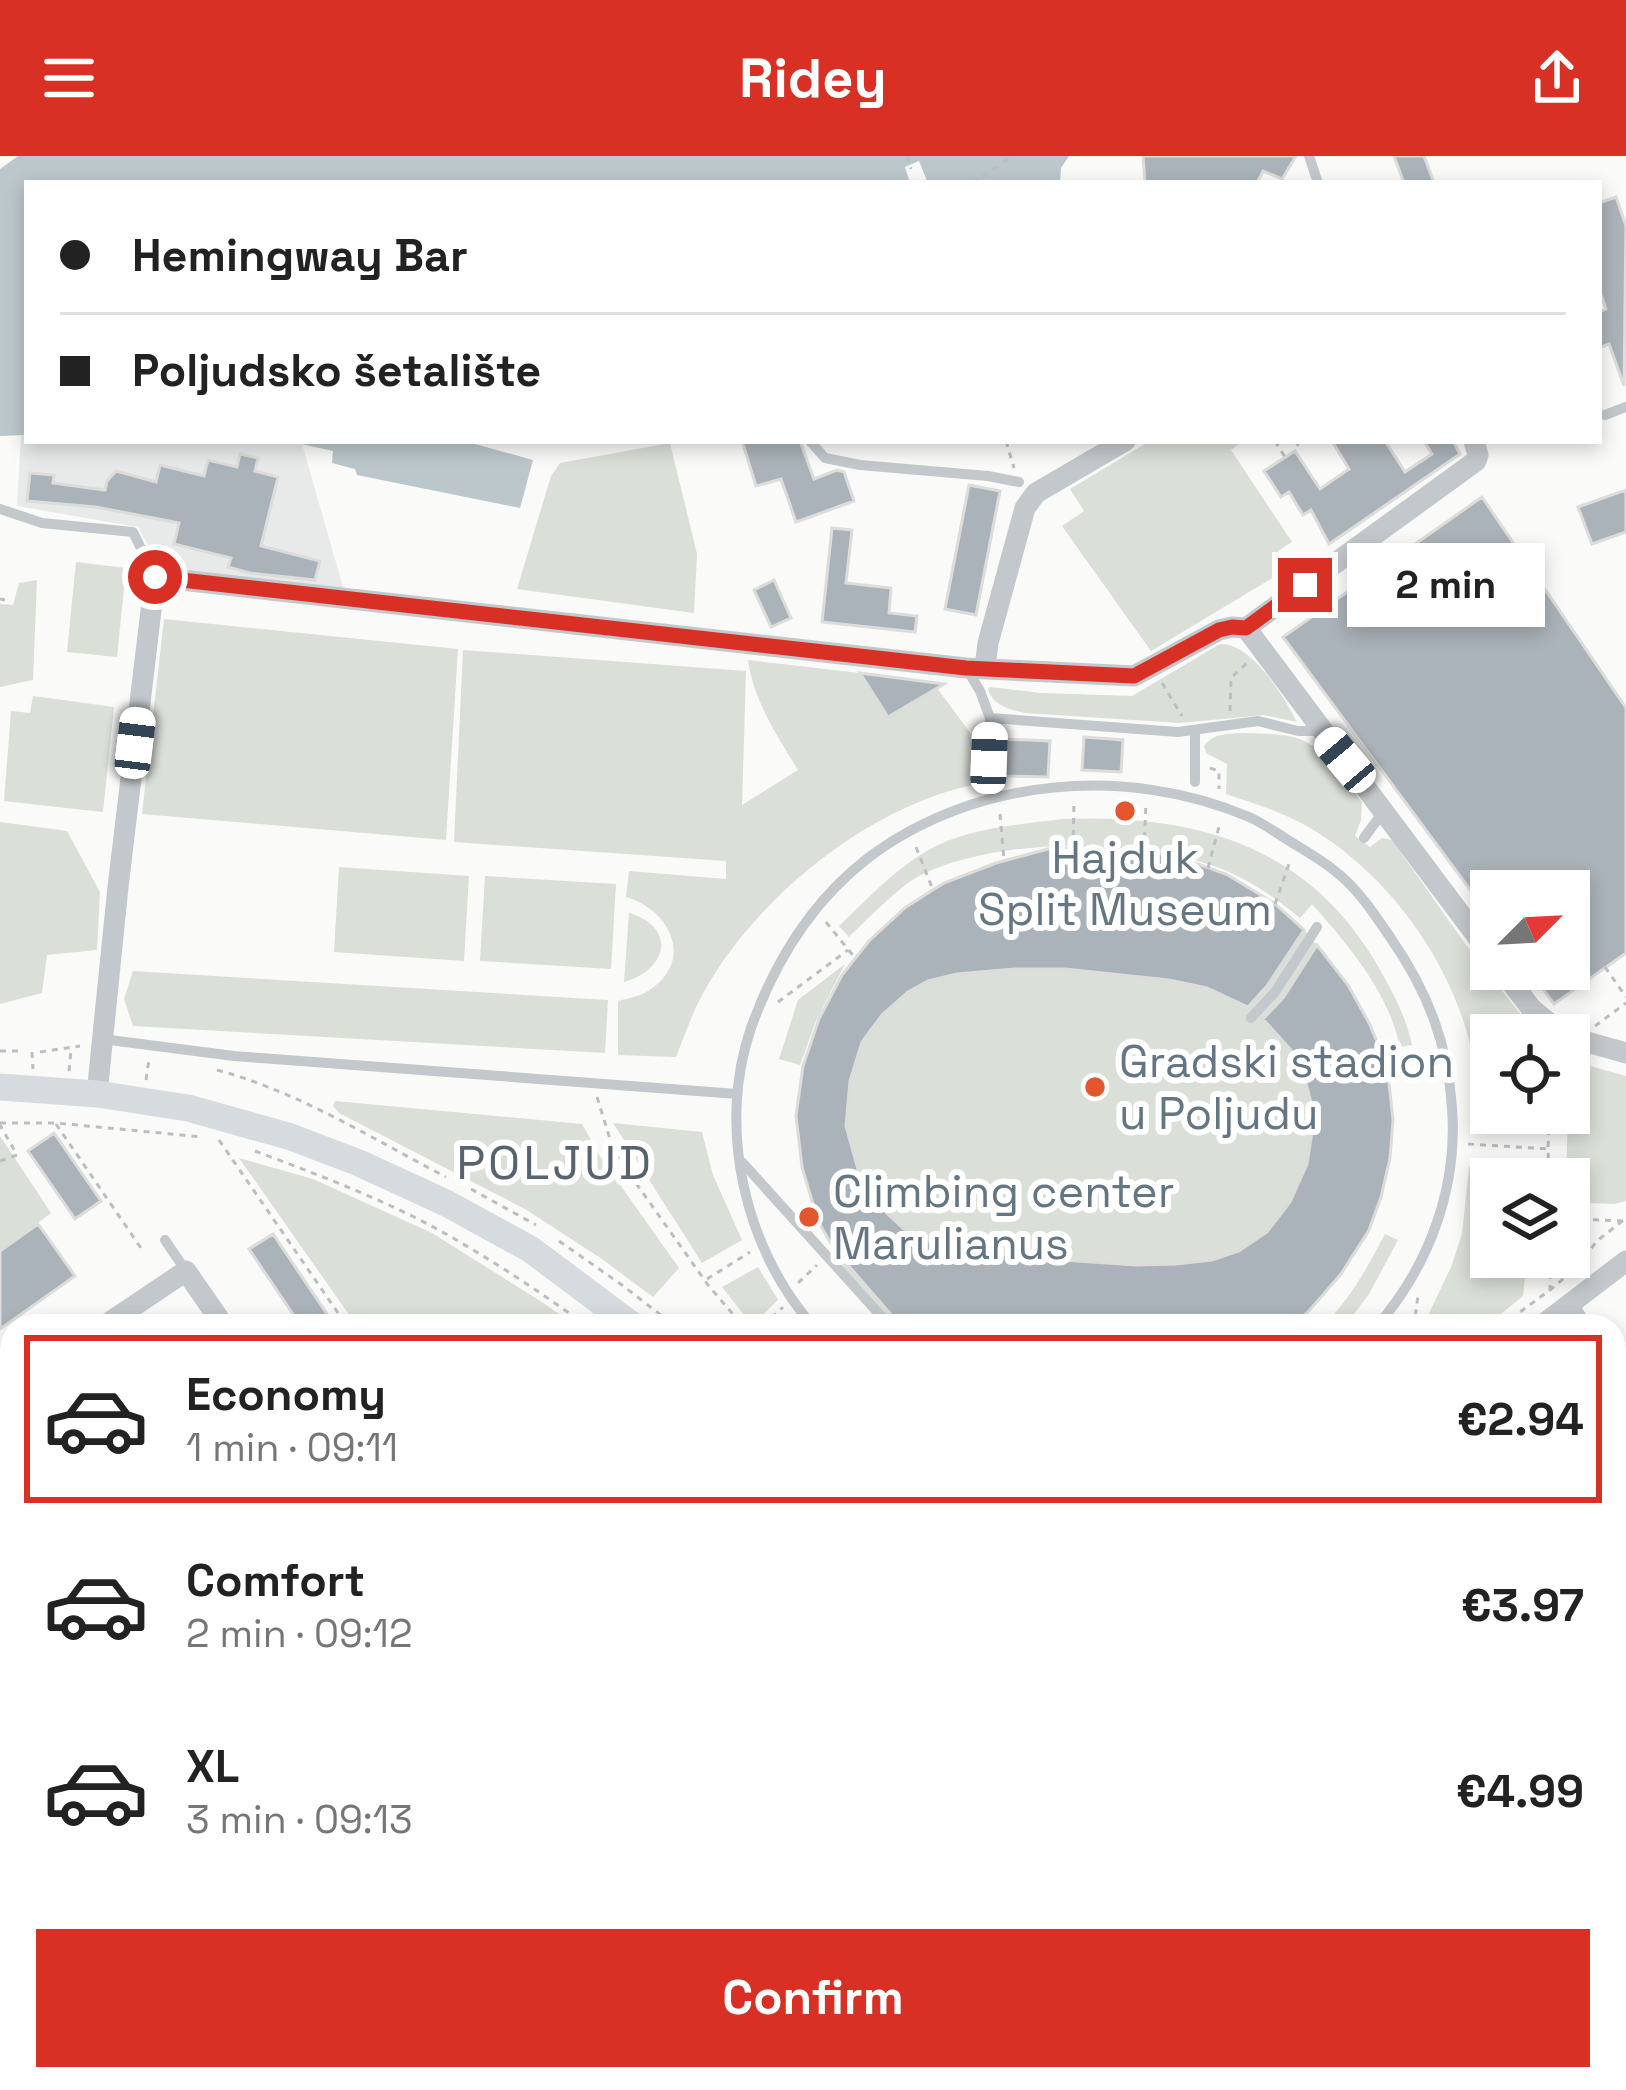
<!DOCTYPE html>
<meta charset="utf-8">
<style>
:root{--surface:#fff;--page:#f6f6f6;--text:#222;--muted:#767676;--line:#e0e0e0;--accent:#d93025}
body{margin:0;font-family:"Space Grotesk",sans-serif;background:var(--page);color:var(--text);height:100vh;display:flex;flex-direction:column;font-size:45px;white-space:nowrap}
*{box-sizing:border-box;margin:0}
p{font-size:39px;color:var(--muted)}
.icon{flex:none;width:66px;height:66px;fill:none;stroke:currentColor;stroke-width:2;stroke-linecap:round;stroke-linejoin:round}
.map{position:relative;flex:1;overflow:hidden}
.side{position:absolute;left:0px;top:1158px;width:1626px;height:777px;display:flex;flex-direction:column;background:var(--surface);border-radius:36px 36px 0 0;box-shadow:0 6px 18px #0003}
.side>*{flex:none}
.top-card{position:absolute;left:24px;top:24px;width:1578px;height:264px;border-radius:0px;box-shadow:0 6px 18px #0003;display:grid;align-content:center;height:264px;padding:0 36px;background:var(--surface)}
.needle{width:78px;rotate:66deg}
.buttons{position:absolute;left:1470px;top:714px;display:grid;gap:24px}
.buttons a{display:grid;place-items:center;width:120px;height:120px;border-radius:0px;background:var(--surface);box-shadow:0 6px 18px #0003;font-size:60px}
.end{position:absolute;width:54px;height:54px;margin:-27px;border:15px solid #d93025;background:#fff;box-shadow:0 0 0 6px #fff}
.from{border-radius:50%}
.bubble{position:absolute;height:84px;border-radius:0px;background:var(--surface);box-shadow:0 6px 18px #0003;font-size:39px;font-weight:700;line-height:84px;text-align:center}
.car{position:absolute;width:36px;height:72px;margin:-36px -18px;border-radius:15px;box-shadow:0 0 9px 3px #0007;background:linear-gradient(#fff 24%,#345 0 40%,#fff 0 76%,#345 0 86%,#fff 0)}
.top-card b{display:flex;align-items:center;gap:42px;height:114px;font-size:45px}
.top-card b+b{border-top:3px solid var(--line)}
.top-card i{width:30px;height:30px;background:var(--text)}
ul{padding:21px 0 0;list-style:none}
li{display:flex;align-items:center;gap:36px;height:168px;margin:0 24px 18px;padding:0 12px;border:6px solid transparent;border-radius:0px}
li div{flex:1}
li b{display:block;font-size:45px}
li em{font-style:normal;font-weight:700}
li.current{border-color:var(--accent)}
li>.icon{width:108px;height:108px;stroke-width:1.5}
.button{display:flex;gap:24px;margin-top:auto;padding:24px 36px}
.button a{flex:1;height:138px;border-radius:0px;background:var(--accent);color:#fff;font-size:48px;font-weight:700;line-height:138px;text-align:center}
header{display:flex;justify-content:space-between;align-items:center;height:156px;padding:0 36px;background:var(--accent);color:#fff;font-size:54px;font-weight:700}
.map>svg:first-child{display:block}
</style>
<header><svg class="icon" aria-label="menu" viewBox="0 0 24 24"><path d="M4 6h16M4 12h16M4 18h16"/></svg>Ridey<svg class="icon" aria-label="share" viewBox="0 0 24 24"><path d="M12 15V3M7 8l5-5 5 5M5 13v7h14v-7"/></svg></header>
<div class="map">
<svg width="1626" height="1934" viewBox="0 0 1626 1934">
<rect width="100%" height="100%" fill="#fafaf8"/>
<path fill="#e8e9e9" d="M27 279V285H288L302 288 345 438 162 415 138 371 17 350 21 280Z
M1626 1282V1471L1614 1472V1289Z
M0 1650 12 1667V1923H222L230 1934H0Z"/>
<path fill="#dadfd7" d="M1150 285H1243L1231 294 1292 386 1278 395 1289 412 1151 495 1062 370 1084 355 1070 333Z
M670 287 697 398 694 457 517 433 551 320 560 307Z
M76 406 126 412 117 501 67 496Z
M37 424 33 524 0 531V448L13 449 19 427Z
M164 463 458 493 446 684 142 658Z
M1220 488C1252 487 1283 539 1297 566L1264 559 1180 567 1025 557C1010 554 992 549 988 533L990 531 1041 537 1132 540Z
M463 494 746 515 742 649 798 614C777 579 754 546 748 504L860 517 888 561 937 532 971 578 977 628C866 650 747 748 697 849 689 866 683 884 676 901L618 899V845C631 842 645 839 655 830 694 799 666 752 626 741L629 715 726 723V705L454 686Z
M33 540 114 551 103 656 4 645 11 555 30 557Z
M1245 577C1264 578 1285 577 1302 584 1323 592 1347 628 1362 646L1361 664 1355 680 1370 691 1382 682 1392 684 1466 789 1537 879H1491V957H1535L1533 976 1476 971C1476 946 1477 920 1472 896 1453 810 1394 726 1320 678 1291 659 1259 649 1226 638L1227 608 1206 597 1204 590C1214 576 1230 578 1245 577Z
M1062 663C1192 658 1304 687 1375 805 1391 833 1405 857 1412 889L1400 891C1388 835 1349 790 1312 748L1300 762C1266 734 1225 707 1180 702 1194 707 1209 711 1223 717 1239 724 1256 735 1271 745 1296 762 1316 787 1334 811 1425 928 1405 1076 1291 1170H901L884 1158 847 1117 818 1065 796 960 803 910 819 863 842 819 869 785 906 751 944 727 996 707 1048 693 1080 690C1030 689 966 697 921 719 900 729 867 764 849 781L839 770C866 744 893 715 925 696 965 672 1017 669 1062 663Z
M0 666 67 675 100 736 97 794 47 799 42 837 0 848Z
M339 711 469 720 464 805 334 796Z
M485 720 616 728 611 813 480 805Z
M629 757C677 771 668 814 624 826Z
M845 808 816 865 800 909 779 903 798 844Z
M133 815 608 844 605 897 133 870 124 843Z
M1590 910 1626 920V1045L1615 1048 1569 1046V1023H1566L1569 922 1574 912Z
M335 945 582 968 601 1002 679 1112 653 1141 602 1103 525 1053 339 957 333 950Z
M613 967 702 976 713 1019 742 1084 702 1107Z
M0 980 51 1057 0 1095Z
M239 1002 313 1023 432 1077 542 1146 576 1170H357Z
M1469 1011 1528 1020V1023H1491V1101H1527L1523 1140 1486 1170H1423L1451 1111 1462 1078Z
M1385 1078 1398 1084 1369 1138 1345 1170H1322C1350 1144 1367 1112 1385 1078Z
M758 1111 778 1144 752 1169 722 1131Z
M12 1261V1497L0 1505V1271Z
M1626 1471V1634L1614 1637V1472Z
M1626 1672V1934H1491L1484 1923H1614V1674Z"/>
<path fill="#bbc7cb" d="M18 0H1069L1061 12 1060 27H928L919 5 905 11 910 27H27V279L0 280V13Z
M288 285H475V288L533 304 520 352 357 319 355 313 332 307 333 295Z"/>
<path fill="#aab3b9" stroke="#dcdcda" stroke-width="3" d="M1143 0H1296L1282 23 1263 15 1257 27H1145Z
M1394 0H1424L1434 27H1404Z
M1616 41 1626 70 1624 230 1609 188 1599 192V156L1606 153 1599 133V47Z
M742 285H800L814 323 837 314 844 316 854 345 796 366 781 323 756 330Z
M1332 285H1385L1405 316 1432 298 1424 285H1453L1460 298 1329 388 1311 354 1303 359 1289 336 1281 341 1264 315 1295 295 1320 333 1349 313Z
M240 298 258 302 255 315 278 321 261 390 320 405 315 424 250 417 228 411 231 402 174 388 179 367 96 351 27 345 30 317 54 319 53 327 105 334 107 325 116 315 156 326 160 309 204 320 208 304 237 311Z
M969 329 1000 335 976 459 945 453Z
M1626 334V376L1592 388 1578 351Z
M1482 341 1626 552V797L1554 848 1528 813H1569V735H1491V762L1283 481Z
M832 372 852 374 846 427 891 432 889 457 917 460 915 476 822 466Z
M774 424 791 462 771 471 754 434Z
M860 517 944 528 888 561Z
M1084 581 1123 584 1121 616 1082 614Z
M1001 583 1050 585 1048 621 1001 620Z
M1100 691 1143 694 1181 702 1226 718 1274 747 1304 774 1267 830 1248 851 1207 832 1169 824 1065 813H1014L957 818 928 825 908 836 882 859 862 886 850 925 846 970 859 1017 877 1048 904 1073 937 1089 1019 1101 1136 1109 1176 1108 1212 1104 1239 1095 1267 1076 1290 1046 1307 1008 1312 976 1311 946 1304 920 1291 894 1263 863 1283 842 1317 789 1348 829 1369 867 1382 897 1389 927 1393 964 1390 1002 1381 1041 1369 1074 1341 1118 1308 1156 1291 1170H901L834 1093 818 1065 802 1011 796 960 803 910 819 863 842 819 869 785 906 751 944 727 996 707 1048 693Z
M54 977 101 1045 75 1063 28 995Z
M38 1068 75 1120 0 1173V1095Z
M273 1078 335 1170H301L249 1093Z"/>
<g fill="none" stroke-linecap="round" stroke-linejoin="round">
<path stroke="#bbbfc2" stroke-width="3" stroke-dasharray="6 6" stroke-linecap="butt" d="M907 0 911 13
M973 27 1013 0
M1006 285 1014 312
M1275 285 1285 301
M1295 285 1300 292
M0 443 5 444
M1162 527 1182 560
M1230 555 1231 522 1248 506
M1210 612 1219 615V633
M1000 658 1004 704
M916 691 933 734
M1073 692 1074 644
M1144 694 1146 646
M1208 712 1220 667
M1275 748 1290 705
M826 766 855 802
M1605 811 1626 841
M778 846 848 794
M1595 870 1626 847
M0 895H23
M32 896 33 913
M40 896 80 890
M217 914C299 936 371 982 446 1021
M69 915 71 894
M146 924 149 903
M597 941 614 996 708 1129 743 1170
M0 967H56L202 981
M56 968 143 1095
M219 984 347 1170
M1468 988 1548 993 1549 1023
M1548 991 1550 957
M255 995C316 1018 380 1042 437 1073 489 1102 539 1135 587 1170
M0 1005 17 999 0 969
M471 1033 536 1069
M1569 1063 1626 1065
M559 1085 622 1129 675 1170
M707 1123 750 1096
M798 1127 817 1109
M1550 1135V1101
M763 1170 783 1151
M1410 1170 1415 1162 1418 1139
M1501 1170 1550 1134 1576 1112 1597 1085 1626 1062
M0 1192 12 1210
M0 1261 12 1279
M0 1363 12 1376
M0 1454H12
M0 1467 12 1484
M0 1612 12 1632
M1614 1651 1626 1647
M0 1823 6 1832 12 1828
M0 1874 12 1877
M108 1923 116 1934
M885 1923 894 1934
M1134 1923 1140 1934
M1240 1923 1245 1934
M352 1933 353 1934
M1314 1934 1338 1923"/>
<path stroke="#c3c8cc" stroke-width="10" d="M1309 0 1318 27
M1605 259 1626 251
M810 285 825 302 860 309 988 320 1019 326
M0 353 42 367 133 376 155 421
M968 515 980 535 990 562 1178 576 1258 565 1298 575H1319
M990 562 991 624
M1195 626V574
M1364 682 1383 656
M1251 862 1275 836 1317 771
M102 883 234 900 737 938
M742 1006 890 1170
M165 1084 186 1115
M1573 1146 1587 1170
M813 1170C744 1092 717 970 751 872 775 805 811 746 868 702 975 621 1128 609 1249 661 1265 668 1281 680 1296 689 1311 698 1328 708 1341 720 1361 737 1377 762 1392 784 1428 836 1448 889 1452 952 1458 1032 1429 1110 1377 1170
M199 1923 206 1934"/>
<path stroke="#c3c8cc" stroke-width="21" d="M1246 472 1476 305 1478 299 1474 285
M985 512 988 487 1025 352 1036 337 1125 285
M1501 813 1531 852 1563 879
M1569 881 1626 897
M97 938 118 731 155 421 966 512 1134 520 1219 474 1232 471 1246 472 1491 799
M104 1170 186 1115 224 1170
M1541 1170 1626 1105
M0 1239 12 1231
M0 1536 12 1528
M777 1923 786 1934
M1042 1934 1057 1923"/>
<path stroke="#c3c8cc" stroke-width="24" d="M551 1934 563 1923"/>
<path stroke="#d6dbdf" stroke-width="27" d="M0 931 97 938 188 952 291 981 359 1007 446 1047 530 1093 633 1170
M1170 1923 1177 1934"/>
</g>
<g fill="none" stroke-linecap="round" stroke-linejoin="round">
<path stroke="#d93025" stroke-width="15" d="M155 421 966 512 1134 520 1219 474 1232 471 1246 472 1305 429"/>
</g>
<g fill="#e4572e" stroke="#fff" stroke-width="4.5">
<circle cx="1125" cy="655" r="12"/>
<circle cx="1095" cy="931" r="12"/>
<circle cx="809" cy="1061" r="12"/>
</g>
<g text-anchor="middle" stroke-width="12" stroke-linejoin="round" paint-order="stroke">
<g font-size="45" fill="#657683" stroke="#fff" text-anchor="start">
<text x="1125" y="717" text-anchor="middle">Hajduk<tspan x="1125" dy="52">Split Museum</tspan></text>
<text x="1119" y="921">Gradski stadion<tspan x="1119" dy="52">u Poljudu</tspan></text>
<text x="833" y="1051">Climbing center<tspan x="833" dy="52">Marulianus</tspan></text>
</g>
<g font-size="48" letter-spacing="3" fill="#57646e" stroke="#fff">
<text x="555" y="1023">POLJUD</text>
</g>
</g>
</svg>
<div class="buttons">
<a><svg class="needle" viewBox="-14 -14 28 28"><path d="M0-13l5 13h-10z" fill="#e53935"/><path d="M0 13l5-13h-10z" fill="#767676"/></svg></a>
<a><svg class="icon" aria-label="locate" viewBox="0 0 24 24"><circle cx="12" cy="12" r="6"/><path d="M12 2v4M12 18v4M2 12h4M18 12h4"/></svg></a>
<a><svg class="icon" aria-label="layers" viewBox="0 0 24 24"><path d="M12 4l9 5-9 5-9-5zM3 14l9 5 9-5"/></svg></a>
</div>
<i class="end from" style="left:155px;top:421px"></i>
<i class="end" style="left:1305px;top:429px"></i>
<div class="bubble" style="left:1347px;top:387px;width:198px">2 min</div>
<i class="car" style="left:135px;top:587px;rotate:7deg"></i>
<i class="car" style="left:989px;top:602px;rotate:2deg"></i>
<i class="car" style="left:1345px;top:604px;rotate:320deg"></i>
<div class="top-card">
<b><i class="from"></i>Hemingway Bar</b>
<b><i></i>Poljudsko šetalište</b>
</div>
<section class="side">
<ul>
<li class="current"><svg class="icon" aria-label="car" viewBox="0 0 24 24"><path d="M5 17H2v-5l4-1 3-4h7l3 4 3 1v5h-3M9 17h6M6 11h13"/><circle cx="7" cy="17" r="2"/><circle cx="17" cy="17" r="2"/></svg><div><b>Economy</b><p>1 min · 09:11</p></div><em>€2.94</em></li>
<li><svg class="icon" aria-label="car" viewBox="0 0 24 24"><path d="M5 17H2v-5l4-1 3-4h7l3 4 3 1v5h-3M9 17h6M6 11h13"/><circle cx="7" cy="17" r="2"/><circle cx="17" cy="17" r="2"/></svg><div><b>Comfort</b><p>2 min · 09:12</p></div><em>€3.97</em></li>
<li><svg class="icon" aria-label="car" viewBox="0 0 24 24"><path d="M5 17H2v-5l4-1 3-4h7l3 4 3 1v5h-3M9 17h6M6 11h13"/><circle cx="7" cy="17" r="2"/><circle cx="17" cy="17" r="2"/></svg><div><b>XL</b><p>3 min · 09:13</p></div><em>€4.99</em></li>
</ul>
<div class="button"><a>Confirm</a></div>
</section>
</div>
